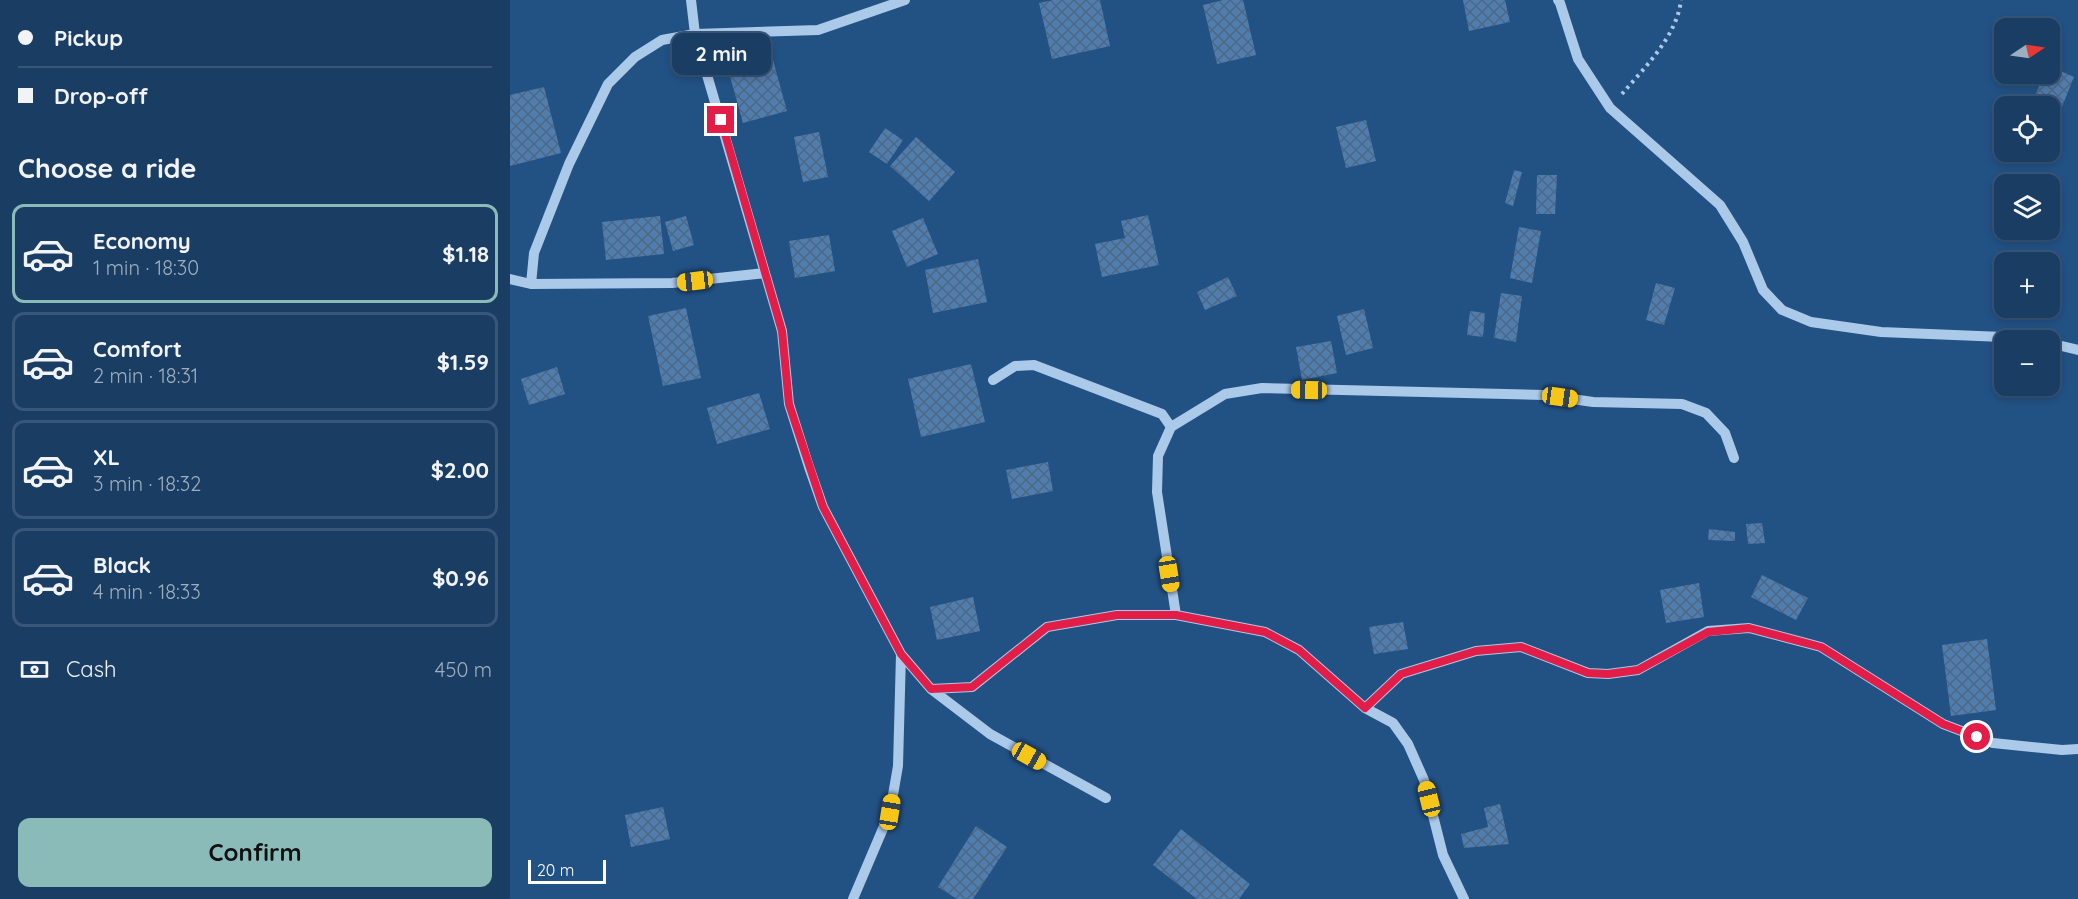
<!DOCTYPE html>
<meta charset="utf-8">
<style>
:root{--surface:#1a3d63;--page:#234469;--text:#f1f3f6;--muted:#9faebe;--line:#385678;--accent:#8bbbb9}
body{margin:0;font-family:Quicksand,sans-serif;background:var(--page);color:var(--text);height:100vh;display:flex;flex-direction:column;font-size:22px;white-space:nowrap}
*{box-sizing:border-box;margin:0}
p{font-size:20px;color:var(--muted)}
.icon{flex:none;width:33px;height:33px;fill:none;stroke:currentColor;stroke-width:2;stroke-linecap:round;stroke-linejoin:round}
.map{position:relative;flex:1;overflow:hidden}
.panel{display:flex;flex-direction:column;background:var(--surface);width:510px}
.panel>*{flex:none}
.top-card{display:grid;align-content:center;height:132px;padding:0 18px;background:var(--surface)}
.needle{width:39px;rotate:77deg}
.fabs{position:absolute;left:1484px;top:18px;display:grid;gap:12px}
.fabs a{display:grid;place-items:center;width:66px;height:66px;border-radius:12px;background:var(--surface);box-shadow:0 3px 9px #0003,0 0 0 2px var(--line);font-size:30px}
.scale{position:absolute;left:18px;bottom:15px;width:78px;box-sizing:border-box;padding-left:6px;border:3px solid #fff;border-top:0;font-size:16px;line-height:21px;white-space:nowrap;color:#fff;-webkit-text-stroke:4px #225184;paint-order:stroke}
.end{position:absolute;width:27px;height:27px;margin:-14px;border:8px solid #e11d48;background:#fff;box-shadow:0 0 0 3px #fff}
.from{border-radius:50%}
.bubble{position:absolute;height:42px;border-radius:12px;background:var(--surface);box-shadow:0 3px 9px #0003,0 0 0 2px var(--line);font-size:20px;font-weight:700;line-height:42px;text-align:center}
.car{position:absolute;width:18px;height:36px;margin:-18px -9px;border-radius:8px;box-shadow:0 0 4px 2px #0007;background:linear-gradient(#f5c518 24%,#345 0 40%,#f5c518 0 76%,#345 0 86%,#f5c518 0)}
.top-card b{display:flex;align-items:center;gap:21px;height:57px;font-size:22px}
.top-card b+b{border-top:2px solid var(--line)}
.top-card i{width:15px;height:15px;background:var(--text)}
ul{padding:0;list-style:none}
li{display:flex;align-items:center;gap:18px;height:99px;margin:0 12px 9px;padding:0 6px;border:3px solid var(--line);border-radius:12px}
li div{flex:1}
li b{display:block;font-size:22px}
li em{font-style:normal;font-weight:700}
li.on{border-color:var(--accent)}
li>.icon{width:54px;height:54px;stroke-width:1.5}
h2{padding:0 18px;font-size:27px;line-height:72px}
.pay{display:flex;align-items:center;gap:15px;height:66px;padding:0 18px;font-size:22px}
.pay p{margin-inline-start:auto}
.primary-button{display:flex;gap:12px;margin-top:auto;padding:12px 18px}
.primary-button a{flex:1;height:69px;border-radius:12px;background:var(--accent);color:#111;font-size:24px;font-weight:700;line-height:69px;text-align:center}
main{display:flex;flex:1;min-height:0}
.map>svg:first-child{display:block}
</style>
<main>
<section class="panel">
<div class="top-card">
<b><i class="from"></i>Pickup</b>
<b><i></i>Drop-off</b>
</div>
<h2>Choose a ride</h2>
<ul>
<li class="on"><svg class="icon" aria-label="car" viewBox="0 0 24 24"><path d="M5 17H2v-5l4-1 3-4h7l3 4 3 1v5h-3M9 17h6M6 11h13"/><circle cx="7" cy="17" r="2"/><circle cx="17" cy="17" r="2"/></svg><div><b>Economy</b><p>1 min · 18:30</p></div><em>$1.18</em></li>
<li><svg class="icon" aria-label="car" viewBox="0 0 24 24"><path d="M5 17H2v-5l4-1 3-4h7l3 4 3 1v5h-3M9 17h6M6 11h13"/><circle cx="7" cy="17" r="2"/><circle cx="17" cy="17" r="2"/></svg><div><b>Comfort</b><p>2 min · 18:31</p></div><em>$1.59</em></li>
<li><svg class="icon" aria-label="car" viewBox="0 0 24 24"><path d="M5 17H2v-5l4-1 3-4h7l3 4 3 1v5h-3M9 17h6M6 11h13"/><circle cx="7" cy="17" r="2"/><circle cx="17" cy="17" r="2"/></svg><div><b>XL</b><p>3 min · 18:32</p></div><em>$2.00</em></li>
<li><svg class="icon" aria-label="car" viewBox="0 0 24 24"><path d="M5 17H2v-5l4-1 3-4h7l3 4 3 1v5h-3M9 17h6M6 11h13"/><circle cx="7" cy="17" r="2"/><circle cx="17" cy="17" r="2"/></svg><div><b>Black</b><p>4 min · 18:33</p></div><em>$0.96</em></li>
</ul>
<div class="pay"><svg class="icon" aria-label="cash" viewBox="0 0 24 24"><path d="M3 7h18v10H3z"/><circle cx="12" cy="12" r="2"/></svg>Cash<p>450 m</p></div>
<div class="primary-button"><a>Confirm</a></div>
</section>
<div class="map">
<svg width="1568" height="899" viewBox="0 0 1568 899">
<defs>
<pattern id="building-cross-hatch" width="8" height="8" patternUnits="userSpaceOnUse" patternTransform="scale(1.5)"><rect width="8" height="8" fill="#4f7dae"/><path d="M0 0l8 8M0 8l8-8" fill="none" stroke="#4e6782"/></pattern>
</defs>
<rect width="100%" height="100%" fill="#225184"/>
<path fill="url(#building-cross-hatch)" d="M543 0H590L600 46 542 59 529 3Z
M713 0H733L746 55 707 64 693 5Z
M953 0H995L1000 22 959 31Z
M260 49 277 111 233 123 216 62Z
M1539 66 1564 77 1547 119 1539 115V106H1521L1534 74H1539Z
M34 87 51 153 0 166V95Z
M856 120 866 161 836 168 826 127Z
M375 128 393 140 377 164 359 152Z
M309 132 318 177 293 182 284 137Z
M406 137 445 172 419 201 380 166Z
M1004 170 1012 172 1003 206 995 203Z
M1027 175H1047L1045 214H1026Z
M638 215 649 265 592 277 585 244 615 238 611 221Z
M150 216 154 254 96 260 92 222Z
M176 216 184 245 163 251 155 222Z
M413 218 428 254 397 267 382 231Z
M1009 227 1031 231 1022 283 1000 278Z
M319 235 325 271 285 278 279 241Z
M468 259 477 302 423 313 415 270Z
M718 277 727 296 695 310 687 292Z
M1146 283 1165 288 1154 325 1136 320Z
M991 293 1012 296 1006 342 984 338Z
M176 308 191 378 153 386 138 316Z
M854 309 863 348 836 355 827 316Z
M960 311 975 313 973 337 957 335Z
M821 341 827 373 792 380 786 347Z
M461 364 475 422 411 437 398 379Z
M47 367 55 394 19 405 11 379Z
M249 393 260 429 207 444 197 408Z
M538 462 543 491 502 499 496 470Z
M1252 523 1255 543 1238 544 1236 524Z
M1199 529 1225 532V541L1198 540Z
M1252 575 1298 598 1286 620 1241 597Z
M1189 583 1194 617 1156 623 1150 590Z
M463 597 470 631 427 640 420 607Z
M893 622 898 649 864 654 859 627Z
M1477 639 1486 710 1441 716 1432 645Z
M990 804 999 844 954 848 951 834 978 827 974 808Z
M153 807 160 839 121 847 115 815Z
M466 826 497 847 463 899H447L428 887Z
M671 829 740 884 729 899H687L643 865Z"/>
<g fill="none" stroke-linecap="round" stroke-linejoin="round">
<path stroke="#abc9e8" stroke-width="4" stroke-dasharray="3 4.5" stroke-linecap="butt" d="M1112 94C1135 67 1167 36 1171 0"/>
<path stroke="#abc9e8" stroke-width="10" d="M181 0 185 34 272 331 279 404 299 467 313 507 391 654 388 766 380 812 343 899
M1048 0 1050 3 1068 59 1100 108 1210 205 1233 242 1253 290 1272 310 1301 322 1371 332 1517 338 1528 340
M0 279 21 284 162 283 255 273
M21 284 24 253 59 164 98 84 125 57 152 40 185 34 308 30 395 0
M1539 343 1568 350
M483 380 505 366 524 365 652 414 661 427
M666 615 647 492 648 456 661 427 715 394 752 388 1034 395 1083 402 1172 404 1196 413 1215 433 1224 458
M391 654 421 689 480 734 596 798
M421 689 462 687 537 627 607 615H666L755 632 789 650 855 708 883 723 898 744 914 780 933 855 954 899
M855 708 891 674 966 651 1011 647 1078 673 1098 674 1128 670 1198 631 1239 628 1311 647 1433 724 1483 743 1552 750 1568 749"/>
</g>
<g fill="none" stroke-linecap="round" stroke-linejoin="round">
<path stroke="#e11d48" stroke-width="8" d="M211 120 272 331 279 404 313 507 391 654 421 689 462 687 537 627 607 615H666L755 632 789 650 855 708 891 674 966 651 1011 647 1078 673 1098 674 1128 670 1198 632 1239 628 1311 647 1433 724 1467 737"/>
</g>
</svg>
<div class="fabs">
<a><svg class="needle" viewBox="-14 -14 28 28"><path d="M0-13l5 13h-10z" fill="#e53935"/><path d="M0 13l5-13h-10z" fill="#9faebe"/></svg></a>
<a><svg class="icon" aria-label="locate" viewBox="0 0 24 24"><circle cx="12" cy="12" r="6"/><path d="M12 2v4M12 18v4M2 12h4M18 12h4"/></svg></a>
<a><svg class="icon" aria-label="layers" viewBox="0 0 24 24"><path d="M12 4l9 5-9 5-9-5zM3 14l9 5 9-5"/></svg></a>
<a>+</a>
<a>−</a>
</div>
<div class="scale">20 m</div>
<i class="end from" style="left:1467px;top:737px"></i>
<i class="end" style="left:211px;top:120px"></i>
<div class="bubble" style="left:162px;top:33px;width:99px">2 min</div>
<i class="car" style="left:185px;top:281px;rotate:263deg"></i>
<i class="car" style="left:799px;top:390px;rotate:271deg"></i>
<i class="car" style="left:1050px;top:397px;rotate:98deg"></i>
<i class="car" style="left:659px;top:574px;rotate:171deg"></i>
<i class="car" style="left:519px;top:756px;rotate:119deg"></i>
<i class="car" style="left:919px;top:799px;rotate:346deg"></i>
<i class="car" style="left:380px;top:812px;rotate:9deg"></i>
</div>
</main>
